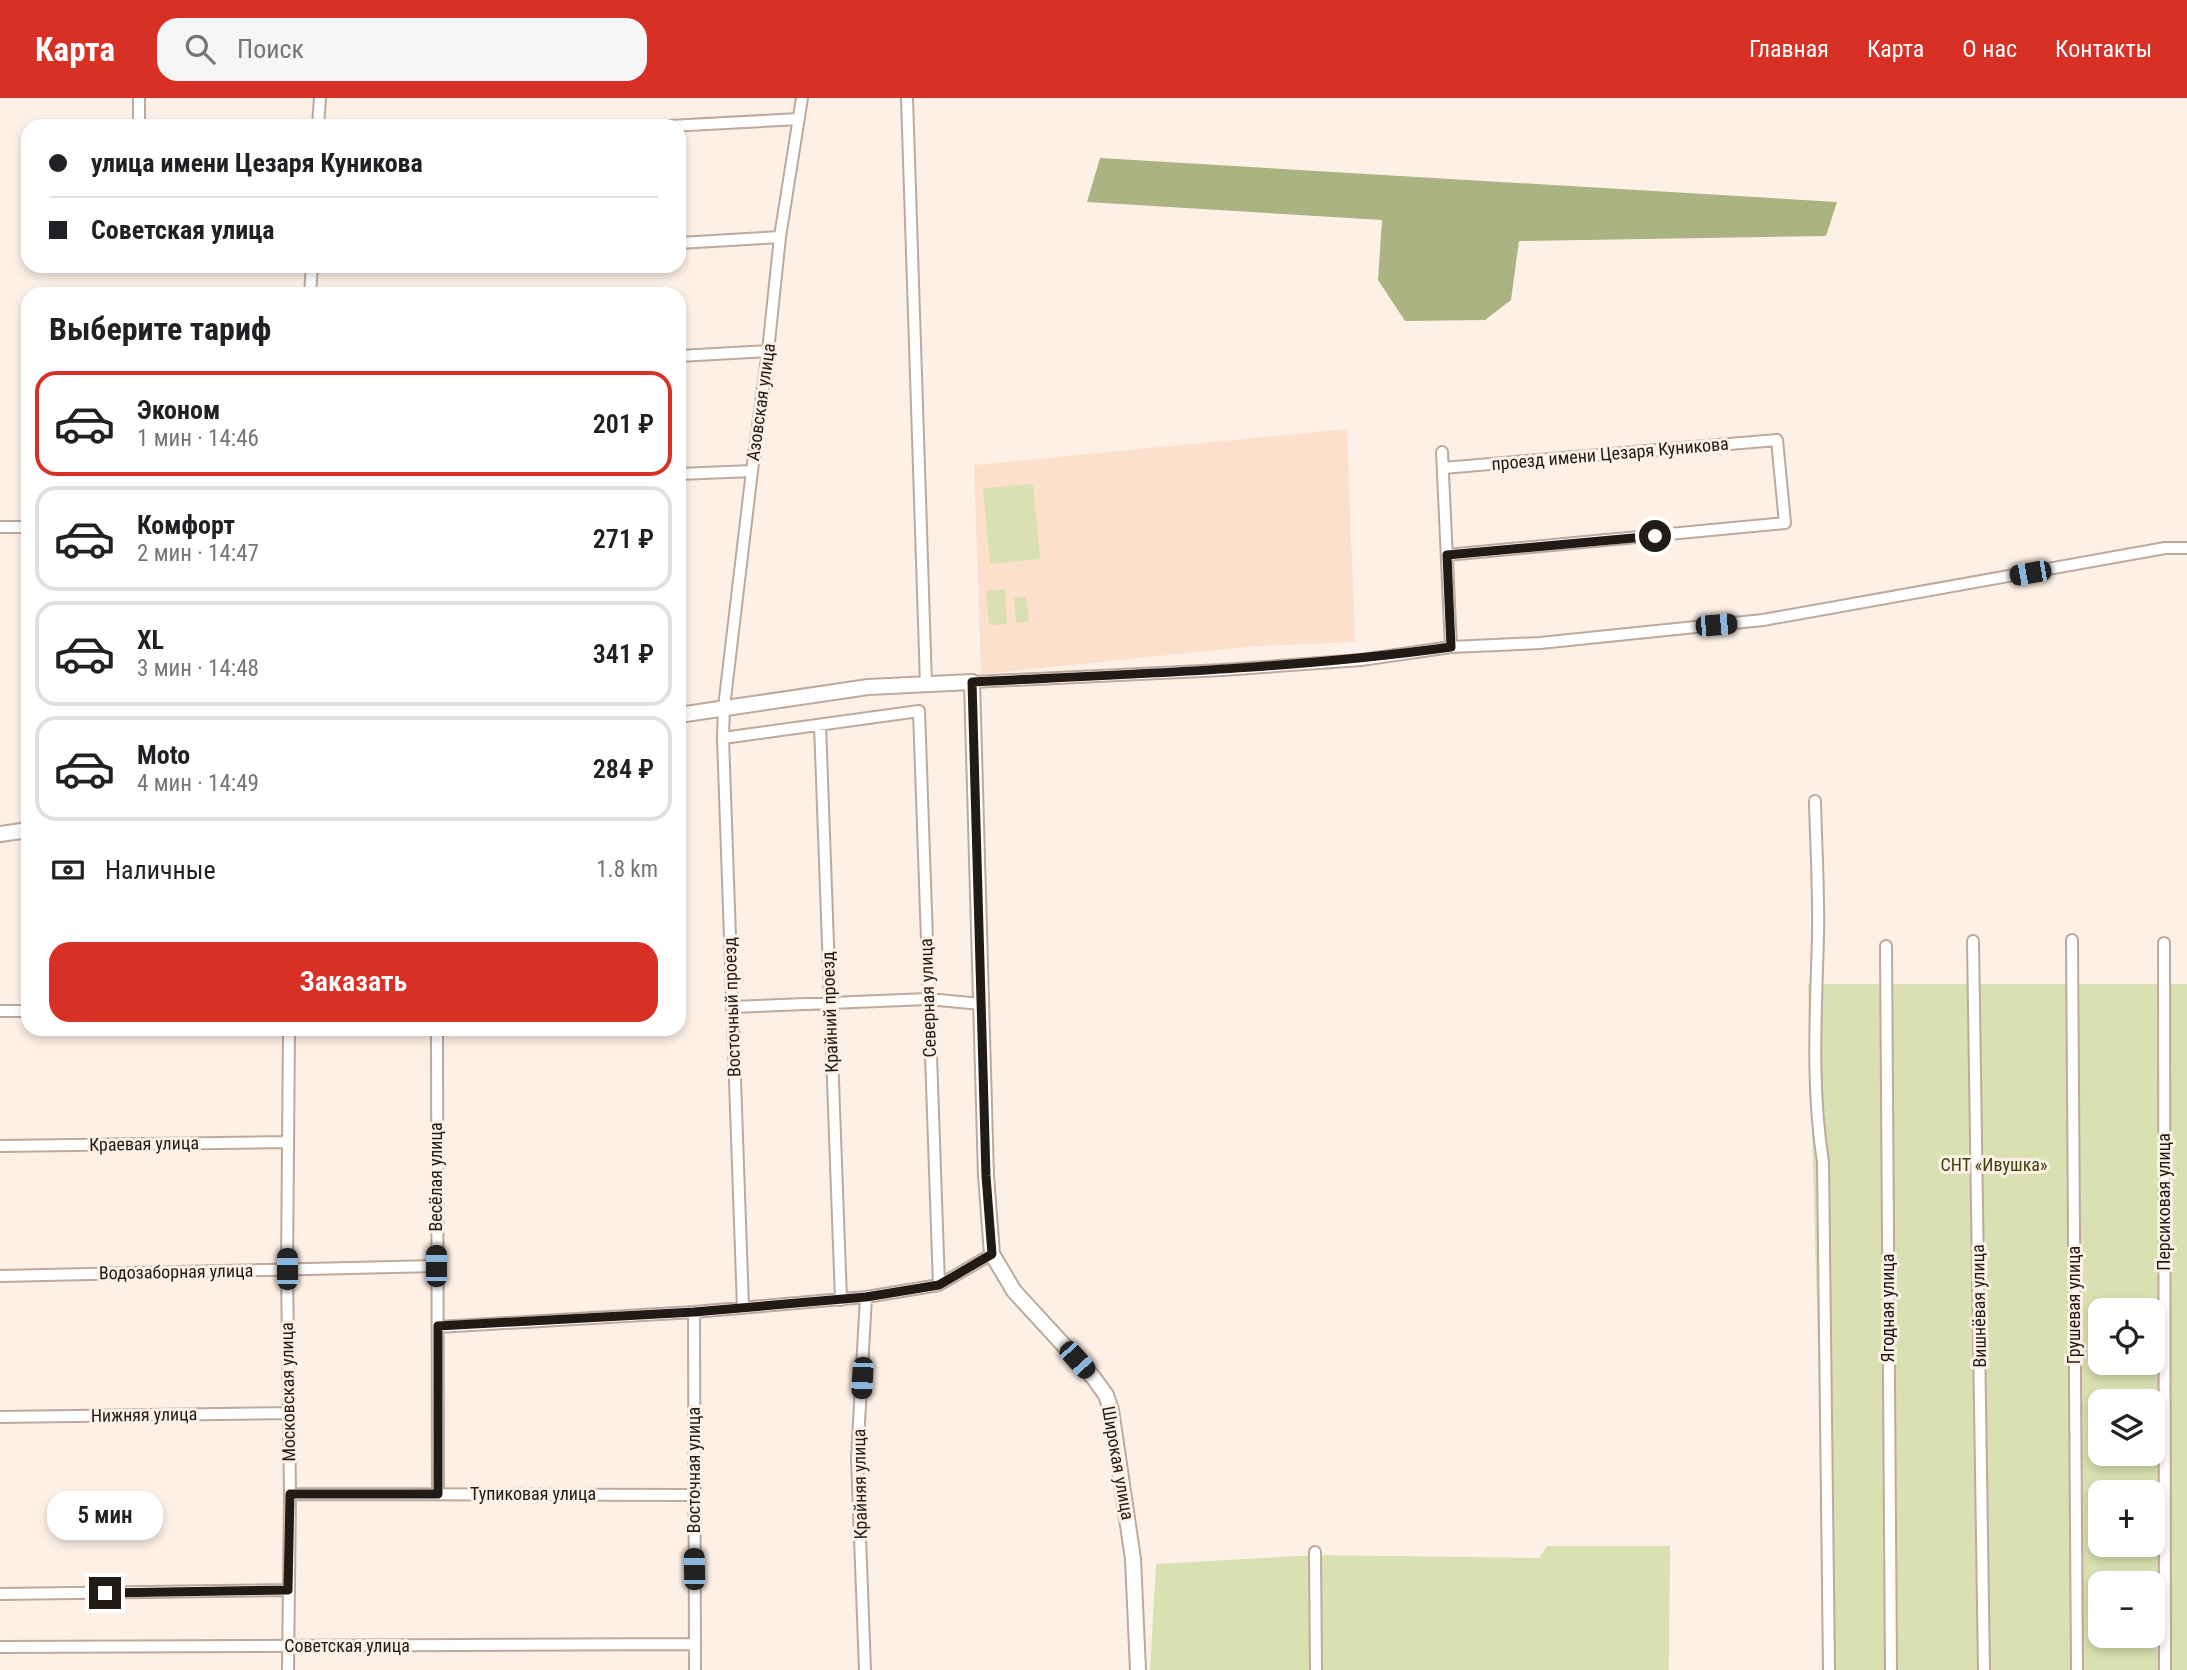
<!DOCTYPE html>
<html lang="ru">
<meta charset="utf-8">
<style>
:root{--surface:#fff;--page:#f6f6f6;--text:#202124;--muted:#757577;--line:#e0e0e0;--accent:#d93025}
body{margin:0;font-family:"Roboto Condensed",sans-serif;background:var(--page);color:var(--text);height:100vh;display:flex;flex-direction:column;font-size:26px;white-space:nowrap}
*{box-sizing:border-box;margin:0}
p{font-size:23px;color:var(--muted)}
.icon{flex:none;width:38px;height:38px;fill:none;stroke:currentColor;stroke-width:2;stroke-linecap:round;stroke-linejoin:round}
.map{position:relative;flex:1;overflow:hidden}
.sheet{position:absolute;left:21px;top:189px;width:665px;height:749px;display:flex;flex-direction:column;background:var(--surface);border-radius:21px;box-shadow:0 4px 10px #0003}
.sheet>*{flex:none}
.hud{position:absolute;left:21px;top:21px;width:665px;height:154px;border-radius:21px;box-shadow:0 4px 10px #0003;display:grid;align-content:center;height:154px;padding:0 28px;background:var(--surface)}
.controls{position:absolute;left:2088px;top:1200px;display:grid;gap:14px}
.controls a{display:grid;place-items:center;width:77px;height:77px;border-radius:14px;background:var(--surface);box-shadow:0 4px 10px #0003;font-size:35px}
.end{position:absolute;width:32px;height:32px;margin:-16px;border:9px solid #221a15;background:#fff;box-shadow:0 0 0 4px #fff}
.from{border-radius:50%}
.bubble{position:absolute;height:49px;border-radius:21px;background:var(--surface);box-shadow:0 4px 10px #0003;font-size:23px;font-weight:600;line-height:49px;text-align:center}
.car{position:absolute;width:21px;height:42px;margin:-21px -10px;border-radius:9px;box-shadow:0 0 5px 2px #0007;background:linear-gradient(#222 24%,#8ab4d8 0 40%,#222 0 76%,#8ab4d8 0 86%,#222 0)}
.hud b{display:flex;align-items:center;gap:24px;height:66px;font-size:26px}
.hud b+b{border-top:2px solid var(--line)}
.hud i{width:18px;height:18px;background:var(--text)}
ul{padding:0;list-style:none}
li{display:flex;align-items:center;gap:21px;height:105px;margin:0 14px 10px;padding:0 14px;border:4px solid var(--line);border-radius:21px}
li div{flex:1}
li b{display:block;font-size:26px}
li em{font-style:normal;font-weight:600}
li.active{border-color:var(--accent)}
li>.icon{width:63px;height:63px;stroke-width:1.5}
h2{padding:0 28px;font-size:32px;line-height:84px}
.pay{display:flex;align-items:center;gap:18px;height:77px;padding:0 28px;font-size:26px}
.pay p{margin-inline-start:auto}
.cta{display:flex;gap:14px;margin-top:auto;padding:14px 28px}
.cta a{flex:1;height:80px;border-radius:21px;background:var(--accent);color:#fff;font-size:28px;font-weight:600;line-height:80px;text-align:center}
header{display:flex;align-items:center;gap:42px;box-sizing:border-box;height:98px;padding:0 35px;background:var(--accent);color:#fff}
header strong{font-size:33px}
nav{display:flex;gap:38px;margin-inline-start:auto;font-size:24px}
.search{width:490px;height:63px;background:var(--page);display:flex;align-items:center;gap:18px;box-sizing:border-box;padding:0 24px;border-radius:21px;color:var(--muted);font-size:26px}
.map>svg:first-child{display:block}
</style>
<header>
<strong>Карта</strong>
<div class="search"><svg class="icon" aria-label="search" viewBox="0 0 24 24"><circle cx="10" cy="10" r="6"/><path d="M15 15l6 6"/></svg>Поиск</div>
<nav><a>Главная</a><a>Карта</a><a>О нас</a><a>Контакты</a></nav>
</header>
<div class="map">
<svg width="2187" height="1572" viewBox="0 0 2187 1572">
<rect width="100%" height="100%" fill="#fdf0e6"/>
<path fill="#fde0cc" d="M1347 331 1355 544 1258 548 981 576 974 367Z"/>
<path fill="#d9e1b2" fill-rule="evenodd" d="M1033 386 1040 461 990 466 983 390Z
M1005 491 1007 526 989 527 986 493Z
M1026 499 1029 524 1016 525 1014 500Z
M1808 886H2187V1572H1827ZM2100 1213H2152V1265H2100ZM2100 1304H2152V1356H2100ZM2100 1395H2152V1447H2100ZM2100 1486H2152V1538H2100Z
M1547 1448H1670L1669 1572H1150L1156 1466 1316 1457 1539 1460Z"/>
<path fill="#abb383" d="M1100 60 1837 104 1826 138 1519 143 1511 202 1485 222 1405 223 1378 182 1382 122 1087 104Z"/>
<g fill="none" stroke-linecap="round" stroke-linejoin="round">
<g stroke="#bea99b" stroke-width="14">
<path id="street" d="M907 0 926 586
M139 28V0
M318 28 320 0
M669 28 799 21
M679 145 780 139
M310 196 312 168
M679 258 768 253
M1442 354 1451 549
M1443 370 1777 342 1785 425 1447 457
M679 376 752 373
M0 429H28
M972 584 1222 572 1361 562 1451 549 1540 545 1763 522 2165 450H2187
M820 627 841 1202
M723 640 919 613 939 1187
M1815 703C1816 748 1819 793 1818 838 1816 913 1811 989 1823 1064L1829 1572
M2072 842 2077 1572
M1973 843 1984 1572
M2164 845 2165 1572
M1886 848 1891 1572
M732 909 928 901 981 906
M0 913H28
M437 931 438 1396
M0 1048 287 1044
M0 1178 436 1168
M743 1210 723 640 724 609 752 373 768 253 780 139 802 0
M694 1214 695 1572
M438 1229 694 1214 866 1199 939 1187 992 1156
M0 1319 287 1315
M290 1396 693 1397
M1315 1454 1316 1572
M0 1496 288 1492
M0 1549 695 1546
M288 1572 290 1396 287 1171 289 931
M865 1572 857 1360 866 1199"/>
</g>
<g stroke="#bea99b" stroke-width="18">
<path id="secondary" d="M679 617 868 589 972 584 986 1078 992 1156 1014 1193 1093 1279 1106 1297 1111 1312 1133 1461 1138 1572
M0 736 28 732"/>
</g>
<use href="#street" stroke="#fff" stroke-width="10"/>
<use href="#secondary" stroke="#fff" stroke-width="14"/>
</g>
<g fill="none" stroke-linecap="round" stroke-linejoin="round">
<path stroke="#221a15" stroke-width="9" d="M105 1495 288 1492 290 1396H438V1228L694 1214 866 1199 939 1187 992 1156 986 1078 972 584C1132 576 1292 571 1451 549L1447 457 1655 438"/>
</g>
<g text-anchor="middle" stroke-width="6" stroke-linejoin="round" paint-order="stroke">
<g font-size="18" fill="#221a15" stroke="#fdf0e6">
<text transform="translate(761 304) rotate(-82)" y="6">Азовская улица</text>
<text transform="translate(1610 356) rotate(-5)" y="6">проезд имени Цезаря Куникова</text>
<text transform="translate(928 900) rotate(-92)" y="6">Северная улица</text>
<text transform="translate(732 909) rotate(-92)" y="6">Восточный проезд</text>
<text transform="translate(830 914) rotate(-92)" y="6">Крайний проезд</text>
<text transform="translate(144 1046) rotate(-1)" y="6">Краевая улица</text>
<text transform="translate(436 1079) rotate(-90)" y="6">Весёлая улица</text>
<text transform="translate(2164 1104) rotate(-90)" y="6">Персиковая улица</text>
<text transform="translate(176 1174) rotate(-1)" y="6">Водозаборная улица</text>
<text transform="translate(2074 1207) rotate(-90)" y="6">Грушевая улица</text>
<text transform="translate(1979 1208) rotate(-91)" y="6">Вишнёвая улица</text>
<text transform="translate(1888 1210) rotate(-90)" y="6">Ягодная улица</text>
<text transform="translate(288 1294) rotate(-91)" y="6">Московская улица</text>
<text transform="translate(144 1317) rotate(-1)" y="6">Нижняя улица</text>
<text transform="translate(1118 1365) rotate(80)" y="6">Широкая улица</text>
<text transform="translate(694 1372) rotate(-90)" y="6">Восточная улица</text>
<text transform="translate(860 1386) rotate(-91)" y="6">Крайняя улица</text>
<text x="533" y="1402">Тупиковая улица</text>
<text x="347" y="1554">Советская улица</text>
</g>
<g font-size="18" fill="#3c4208" stroke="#fdf0e6">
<text x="1994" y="1073">СНТ «Ивушка»</text>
</g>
</g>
</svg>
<div class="controls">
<a><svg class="icon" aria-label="locate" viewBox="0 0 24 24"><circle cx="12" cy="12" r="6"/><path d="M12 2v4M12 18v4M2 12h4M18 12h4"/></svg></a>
<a><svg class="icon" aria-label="layers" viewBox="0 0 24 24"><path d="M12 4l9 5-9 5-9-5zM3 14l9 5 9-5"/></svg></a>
<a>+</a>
<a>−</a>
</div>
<i class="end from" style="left:1655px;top:438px"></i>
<i class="end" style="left:105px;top:1495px"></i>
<div class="bubble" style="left:47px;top:1393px;width:116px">5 мин</div>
<i class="car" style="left:2030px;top:475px;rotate:260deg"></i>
<i class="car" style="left:1716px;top:527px;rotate:85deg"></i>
<i class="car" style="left:436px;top:1168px;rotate:0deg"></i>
<i class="car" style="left:287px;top:1171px;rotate:0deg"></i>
<i class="car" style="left:1077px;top:1262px;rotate:138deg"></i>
<i class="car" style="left:862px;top:1280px;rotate:183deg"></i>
<i class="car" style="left:694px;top:1471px;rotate:359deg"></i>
<div class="hud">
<b><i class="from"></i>улица имени Цезаря Куникова</b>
<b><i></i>Советская улица</b>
</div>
<section class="sheet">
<h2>Выберите тариф</h2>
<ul>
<li class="active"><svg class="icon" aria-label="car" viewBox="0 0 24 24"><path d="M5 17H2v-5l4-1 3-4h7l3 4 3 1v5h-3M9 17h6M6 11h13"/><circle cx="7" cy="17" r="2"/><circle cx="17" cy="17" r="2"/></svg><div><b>Эконом</b><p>1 мин · 14:46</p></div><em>201 ₽</em></li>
<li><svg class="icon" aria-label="car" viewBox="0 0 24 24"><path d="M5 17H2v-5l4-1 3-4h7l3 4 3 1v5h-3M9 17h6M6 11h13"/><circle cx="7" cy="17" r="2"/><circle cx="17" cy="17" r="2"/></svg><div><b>Комфорт</b><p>2 мин · 14:47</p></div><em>271 ₽</em></li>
<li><svg class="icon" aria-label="car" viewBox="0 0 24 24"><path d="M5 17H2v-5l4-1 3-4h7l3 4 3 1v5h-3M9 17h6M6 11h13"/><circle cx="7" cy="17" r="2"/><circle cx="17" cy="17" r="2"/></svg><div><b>XL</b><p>3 мин · 14:48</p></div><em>341 ₽</em></li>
<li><svg class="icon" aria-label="car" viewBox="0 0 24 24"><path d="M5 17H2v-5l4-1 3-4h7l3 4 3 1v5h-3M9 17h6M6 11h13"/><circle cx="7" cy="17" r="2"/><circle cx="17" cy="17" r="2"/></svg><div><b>Moto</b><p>4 мин · 14:49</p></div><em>284 ₽</em></li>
</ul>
<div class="pay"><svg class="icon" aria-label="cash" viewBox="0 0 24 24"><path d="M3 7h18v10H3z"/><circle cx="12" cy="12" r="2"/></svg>Наличные<p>1.8 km</p></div>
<div class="cta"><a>Заказать</a></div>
</section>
</div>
